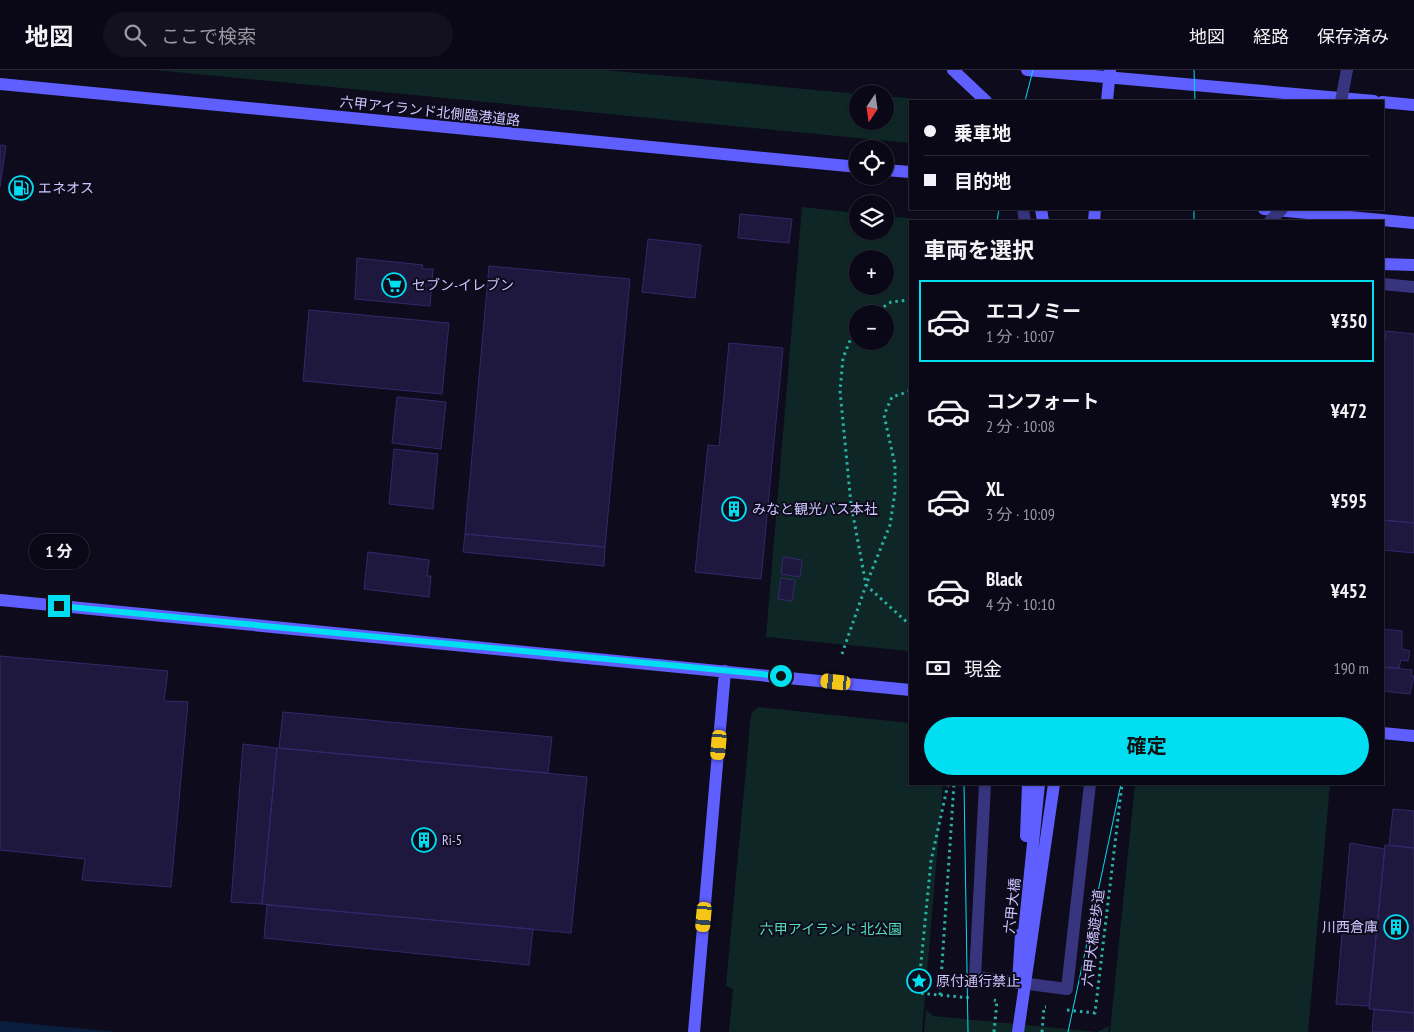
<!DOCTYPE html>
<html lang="ja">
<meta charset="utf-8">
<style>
:root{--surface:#0a0816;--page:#13111f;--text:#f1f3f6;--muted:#999aa1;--line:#2a2935;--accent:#00dff2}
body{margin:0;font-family:"PT Sans Narrow","Noto Sans JP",sans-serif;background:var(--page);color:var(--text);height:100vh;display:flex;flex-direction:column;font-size:19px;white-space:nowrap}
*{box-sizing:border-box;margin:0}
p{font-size:16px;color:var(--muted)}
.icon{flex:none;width:28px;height:28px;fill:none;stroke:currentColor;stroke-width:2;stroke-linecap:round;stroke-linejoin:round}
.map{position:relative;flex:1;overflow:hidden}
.side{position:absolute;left:909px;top:150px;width:475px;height:565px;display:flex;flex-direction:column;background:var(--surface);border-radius:0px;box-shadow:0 1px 4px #0004,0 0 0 1px var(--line)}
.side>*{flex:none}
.hud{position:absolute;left:909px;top:30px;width:475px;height:110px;border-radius:0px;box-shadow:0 1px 4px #0004,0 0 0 1px var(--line);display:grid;align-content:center;height:110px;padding:0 15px;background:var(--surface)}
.needle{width:32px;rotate:193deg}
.tools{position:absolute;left:849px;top:15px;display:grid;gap:10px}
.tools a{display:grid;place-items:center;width:45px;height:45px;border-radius:50%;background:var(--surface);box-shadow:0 1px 4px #0004,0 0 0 1px var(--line);font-size:25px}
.end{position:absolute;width:22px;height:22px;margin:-11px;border:6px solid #00dff2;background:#111;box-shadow:0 0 0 2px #111}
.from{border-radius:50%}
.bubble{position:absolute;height:35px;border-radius:18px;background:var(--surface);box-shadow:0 1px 4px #0004,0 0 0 1px var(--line);font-size:16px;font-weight:700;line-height:35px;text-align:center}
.car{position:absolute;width:15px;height:30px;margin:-15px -8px;border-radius:6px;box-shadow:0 0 4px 1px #0007;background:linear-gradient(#f5c518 24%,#345 0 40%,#f5c518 0 76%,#345 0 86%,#f5c518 0)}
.hud b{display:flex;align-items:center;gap:18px;height:48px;font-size:19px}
.hud b+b{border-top:1px solid var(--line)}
.hud i{width:12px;height:12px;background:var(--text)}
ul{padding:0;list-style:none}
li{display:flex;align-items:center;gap:15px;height:82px;margin:0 10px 8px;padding:0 5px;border:2px solid transparent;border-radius:0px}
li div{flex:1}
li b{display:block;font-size:19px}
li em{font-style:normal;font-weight:700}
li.active{border-color:var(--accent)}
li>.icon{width:45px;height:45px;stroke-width:1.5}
h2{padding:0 15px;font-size:22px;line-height:60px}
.pay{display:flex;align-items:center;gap:12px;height:55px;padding:0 15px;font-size:19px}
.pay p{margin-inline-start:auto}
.action{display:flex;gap:10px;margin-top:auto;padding:10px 15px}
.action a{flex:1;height:58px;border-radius:30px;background:var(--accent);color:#111;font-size:20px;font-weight:700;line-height:58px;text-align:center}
header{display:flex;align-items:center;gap:30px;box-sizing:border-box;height:70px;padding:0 25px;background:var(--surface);border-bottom:1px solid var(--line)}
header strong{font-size:24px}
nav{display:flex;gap:28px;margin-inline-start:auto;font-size:18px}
.search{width:350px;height:45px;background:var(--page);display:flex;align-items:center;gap:12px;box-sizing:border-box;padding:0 18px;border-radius:28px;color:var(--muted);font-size:19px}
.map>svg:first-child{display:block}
</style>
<header>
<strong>地図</strong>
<div class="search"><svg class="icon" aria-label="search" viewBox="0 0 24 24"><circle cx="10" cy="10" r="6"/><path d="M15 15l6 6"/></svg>ここで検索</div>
<nav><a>地図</a><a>経路</a><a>保存済み</a></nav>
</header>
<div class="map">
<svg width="1414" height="962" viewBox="0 0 1414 962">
<rect width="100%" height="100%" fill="#0e0b1d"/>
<path fill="#0e2726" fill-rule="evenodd" d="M155 0H605L858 24V51H885V26L938 31H910V73Z
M802 137 857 143 858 161H885V146L937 151H910V581L766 567ZM858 189H885V216H858ZM858 244H885V271H858Z
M758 637 910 653V714H943L922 962H729L733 919 726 916 751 644Z
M1135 714H1330L1308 962H1110Z
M926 940 933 946 1097 962 1109 956 1108 962H924Z"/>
<path fill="#0a1e3e" d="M0 951 118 962H0Z"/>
<path fill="#1e173e" stroke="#34286b" d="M0 75 6 76 0 117Z
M740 144 792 149 789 173 738 168Z
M648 169 701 175 695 228 642 222Z
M357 188 423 195 422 199H433L430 236 355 229Z
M489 196 630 209 605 477 465 464Z
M309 240 449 253 442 324 303 311Z
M1386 261 1414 264V453L1382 450V297Z
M729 273 783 278 761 509 695 502 708 375 719 376Z
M397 327 446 332 441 379 392 373Z
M394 379 438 384 433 439 389 434Z
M1382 450 1414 453V483L1382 480Z
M465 464 605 477 604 496 463 482Z
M368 482 429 490 427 506H431L429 527 364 519Z
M783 487 802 490 800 507 781 504Z
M781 508 795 510 792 531 778 529Z
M1382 559 1402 561V579L1410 581 1408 591 1401 590 1399 598 1382 597Z
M0 586 168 601 164 631 188 632 171 817 82 810 85 789 0 780Z
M1382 597 1412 600 1411 605 1414 606 1410 624 1382 621Z
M283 642 552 667 548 703 279 678Z
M243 674 277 678 262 834 231 832Z
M277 678 587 707 571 863 262 834Z
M1393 739 1414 741V778L1389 775Z
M1350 773 1385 779 1369 936 1336 934Z
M1385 775 1414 778V943L1369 939Z
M267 835 533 859 529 895 264 868Z
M1374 939 1414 943V962H1372Z"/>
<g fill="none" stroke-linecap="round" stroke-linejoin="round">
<path stroke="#2ab0a5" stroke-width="3" stroke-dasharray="2.5 4" stroke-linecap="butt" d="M873 244 891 232 910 230
M910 321 892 327 884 345 895 395V422L890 455 866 515 910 555
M842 584 866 515 851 434 840 321 843 288 853 263 858 258
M948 714 931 791 918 923 971 928
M940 925 954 714
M1067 940 1095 943 1122 714
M994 962 997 931 994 930
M1042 962 1044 937H1046"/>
<path stroke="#36357d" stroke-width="12" d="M1023 139 1025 151
M1382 214 1414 217
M985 714 975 907 1067 919 1090 714"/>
<path stroke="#5f5eff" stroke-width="12" d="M953 0 986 31
M1027 0 1374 31
M0 14 858 97
M1107 31 1110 0
M1382 32 1414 35
M885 100 910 102
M1041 139 1043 151
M1264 139 1414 153
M1094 151 1095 139
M1382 194 1414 195
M0 530 910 620
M1382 663 1414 666
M694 962 725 601"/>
<path stroke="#00dff2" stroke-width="1" d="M1194 0 1195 31
M1025 31 1033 0
M997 151 999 139
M1194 151V139
M964 714 968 962
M1068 962 1121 714"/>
<path stroke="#36357d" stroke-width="12" d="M1341 31 1347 0
M1270 151 1282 139"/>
<path stroke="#5f5eff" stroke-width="12" d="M1026 766 1028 714
M1023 872 1039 714
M1018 913 1021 864
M1018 962 1054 714"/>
</g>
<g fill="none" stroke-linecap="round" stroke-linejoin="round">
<path stroke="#00dff2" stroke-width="6" d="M59 536 781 606"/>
</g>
<defs>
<g id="fuel-ring" transform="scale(1.25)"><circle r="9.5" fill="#0e0b1d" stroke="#00dff2" stroke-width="1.5"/><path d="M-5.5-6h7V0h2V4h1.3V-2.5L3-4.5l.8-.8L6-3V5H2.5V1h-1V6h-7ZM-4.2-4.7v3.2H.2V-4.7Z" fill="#00dff2"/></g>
<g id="supermarket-ring" transform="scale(1.25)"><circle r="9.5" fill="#0e0b1d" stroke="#00dff2" stroke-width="1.5"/><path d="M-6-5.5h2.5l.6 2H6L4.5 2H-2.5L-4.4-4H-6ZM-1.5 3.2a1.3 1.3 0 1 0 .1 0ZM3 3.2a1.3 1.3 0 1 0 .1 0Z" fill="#00dff2"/></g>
<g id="building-ring" transform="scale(1.25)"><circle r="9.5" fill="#0e0b1d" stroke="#00dff2" stroke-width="1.5"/><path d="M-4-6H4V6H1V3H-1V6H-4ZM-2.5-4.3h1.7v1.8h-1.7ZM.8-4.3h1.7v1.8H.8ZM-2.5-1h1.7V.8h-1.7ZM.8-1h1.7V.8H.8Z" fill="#00dff2"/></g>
<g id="sight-ring" transform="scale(1.25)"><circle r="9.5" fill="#0e0b1d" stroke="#00dff2" stroke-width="1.5"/><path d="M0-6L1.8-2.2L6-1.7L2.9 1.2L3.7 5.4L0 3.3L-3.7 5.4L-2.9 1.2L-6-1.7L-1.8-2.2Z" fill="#00dff2"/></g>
</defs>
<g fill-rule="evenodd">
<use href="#fuel-ring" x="21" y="118"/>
<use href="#supermarket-ring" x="394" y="215"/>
<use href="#building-ring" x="734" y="439"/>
<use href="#building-ring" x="424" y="770"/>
<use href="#building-ring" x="1396" y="857"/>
<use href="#sight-ring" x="919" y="911"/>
</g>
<g text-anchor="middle" stroke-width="4" stroke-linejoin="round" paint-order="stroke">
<g font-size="14" fill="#cdc7ff" stroke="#0e0b1d">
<text transform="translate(430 41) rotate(6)" y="5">六甲アイランド北側臨港道路</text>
<text transform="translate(1012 836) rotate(-84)" y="5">六甲大橋</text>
<text transform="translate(1093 868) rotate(-83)" y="5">六甲大橋遊歩道</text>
</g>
<g font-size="14" fill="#cdc7ff" stroke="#0e0b1d" text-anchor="start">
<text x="38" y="123">エネオス</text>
<text x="412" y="220">セブン-イレブン</text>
<text x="752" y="444">みなと観光バス本社</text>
<text x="442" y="775">Ri-5</text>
<text x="1378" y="862" text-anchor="end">川西倉庫</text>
<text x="936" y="916">原付通行禁止</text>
</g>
<g font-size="14" fill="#52e0ba" stroke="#0e0b1d">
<text x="831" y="864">六甲アイランド 北公園</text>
</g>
</g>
</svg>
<div class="tools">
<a><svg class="needle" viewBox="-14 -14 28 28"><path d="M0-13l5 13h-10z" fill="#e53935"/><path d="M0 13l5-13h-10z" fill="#999aa1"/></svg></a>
<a><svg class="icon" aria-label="locate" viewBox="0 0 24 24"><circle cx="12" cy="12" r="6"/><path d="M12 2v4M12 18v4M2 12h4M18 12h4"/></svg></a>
<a><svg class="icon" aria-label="layers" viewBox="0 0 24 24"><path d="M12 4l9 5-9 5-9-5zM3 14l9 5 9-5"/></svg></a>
<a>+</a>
<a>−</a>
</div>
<i class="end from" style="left:781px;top:606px"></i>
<i class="end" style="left:59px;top:536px"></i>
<div class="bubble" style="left:29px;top:464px;width:60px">1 分</div>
<i class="car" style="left:836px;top:612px;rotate:276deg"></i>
<i class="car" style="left:719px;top:675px;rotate:185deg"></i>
<i class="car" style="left:704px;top:847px;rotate:185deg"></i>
<div class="hud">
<b><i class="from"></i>乗車地</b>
<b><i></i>目的地</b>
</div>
<section class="side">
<h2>車両を選択</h2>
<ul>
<li class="active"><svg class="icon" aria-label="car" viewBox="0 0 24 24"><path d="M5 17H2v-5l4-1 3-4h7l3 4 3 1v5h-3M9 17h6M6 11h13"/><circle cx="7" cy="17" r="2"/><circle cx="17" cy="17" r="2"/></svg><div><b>エコノミー</b><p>1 分 · 10:07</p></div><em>¥350</em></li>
<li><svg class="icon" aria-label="car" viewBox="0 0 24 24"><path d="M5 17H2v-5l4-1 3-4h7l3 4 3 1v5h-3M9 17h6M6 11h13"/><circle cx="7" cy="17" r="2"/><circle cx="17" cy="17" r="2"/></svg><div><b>コンフォート</b><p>2 分 · 10:08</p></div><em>¥472</em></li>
<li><svg class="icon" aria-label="car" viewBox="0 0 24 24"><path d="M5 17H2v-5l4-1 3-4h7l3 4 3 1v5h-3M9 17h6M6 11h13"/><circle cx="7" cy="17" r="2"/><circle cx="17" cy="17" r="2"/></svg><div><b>XL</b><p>3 分 · 10:09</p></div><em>¥595</em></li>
<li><svg class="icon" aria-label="car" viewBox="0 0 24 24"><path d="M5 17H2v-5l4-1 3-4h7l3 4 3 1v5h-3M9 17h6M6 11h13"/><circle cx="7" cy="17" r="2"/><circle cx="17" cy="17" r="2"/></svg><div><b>Black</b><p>4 分 · 10:10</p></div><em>¥452</em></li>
</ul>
<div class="pay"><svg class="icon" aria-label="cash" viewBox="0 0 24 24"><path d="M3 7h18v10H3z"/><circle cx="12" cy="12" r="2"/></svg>現金<p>190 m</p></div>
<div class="action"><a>確定</a></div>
</section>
</div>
